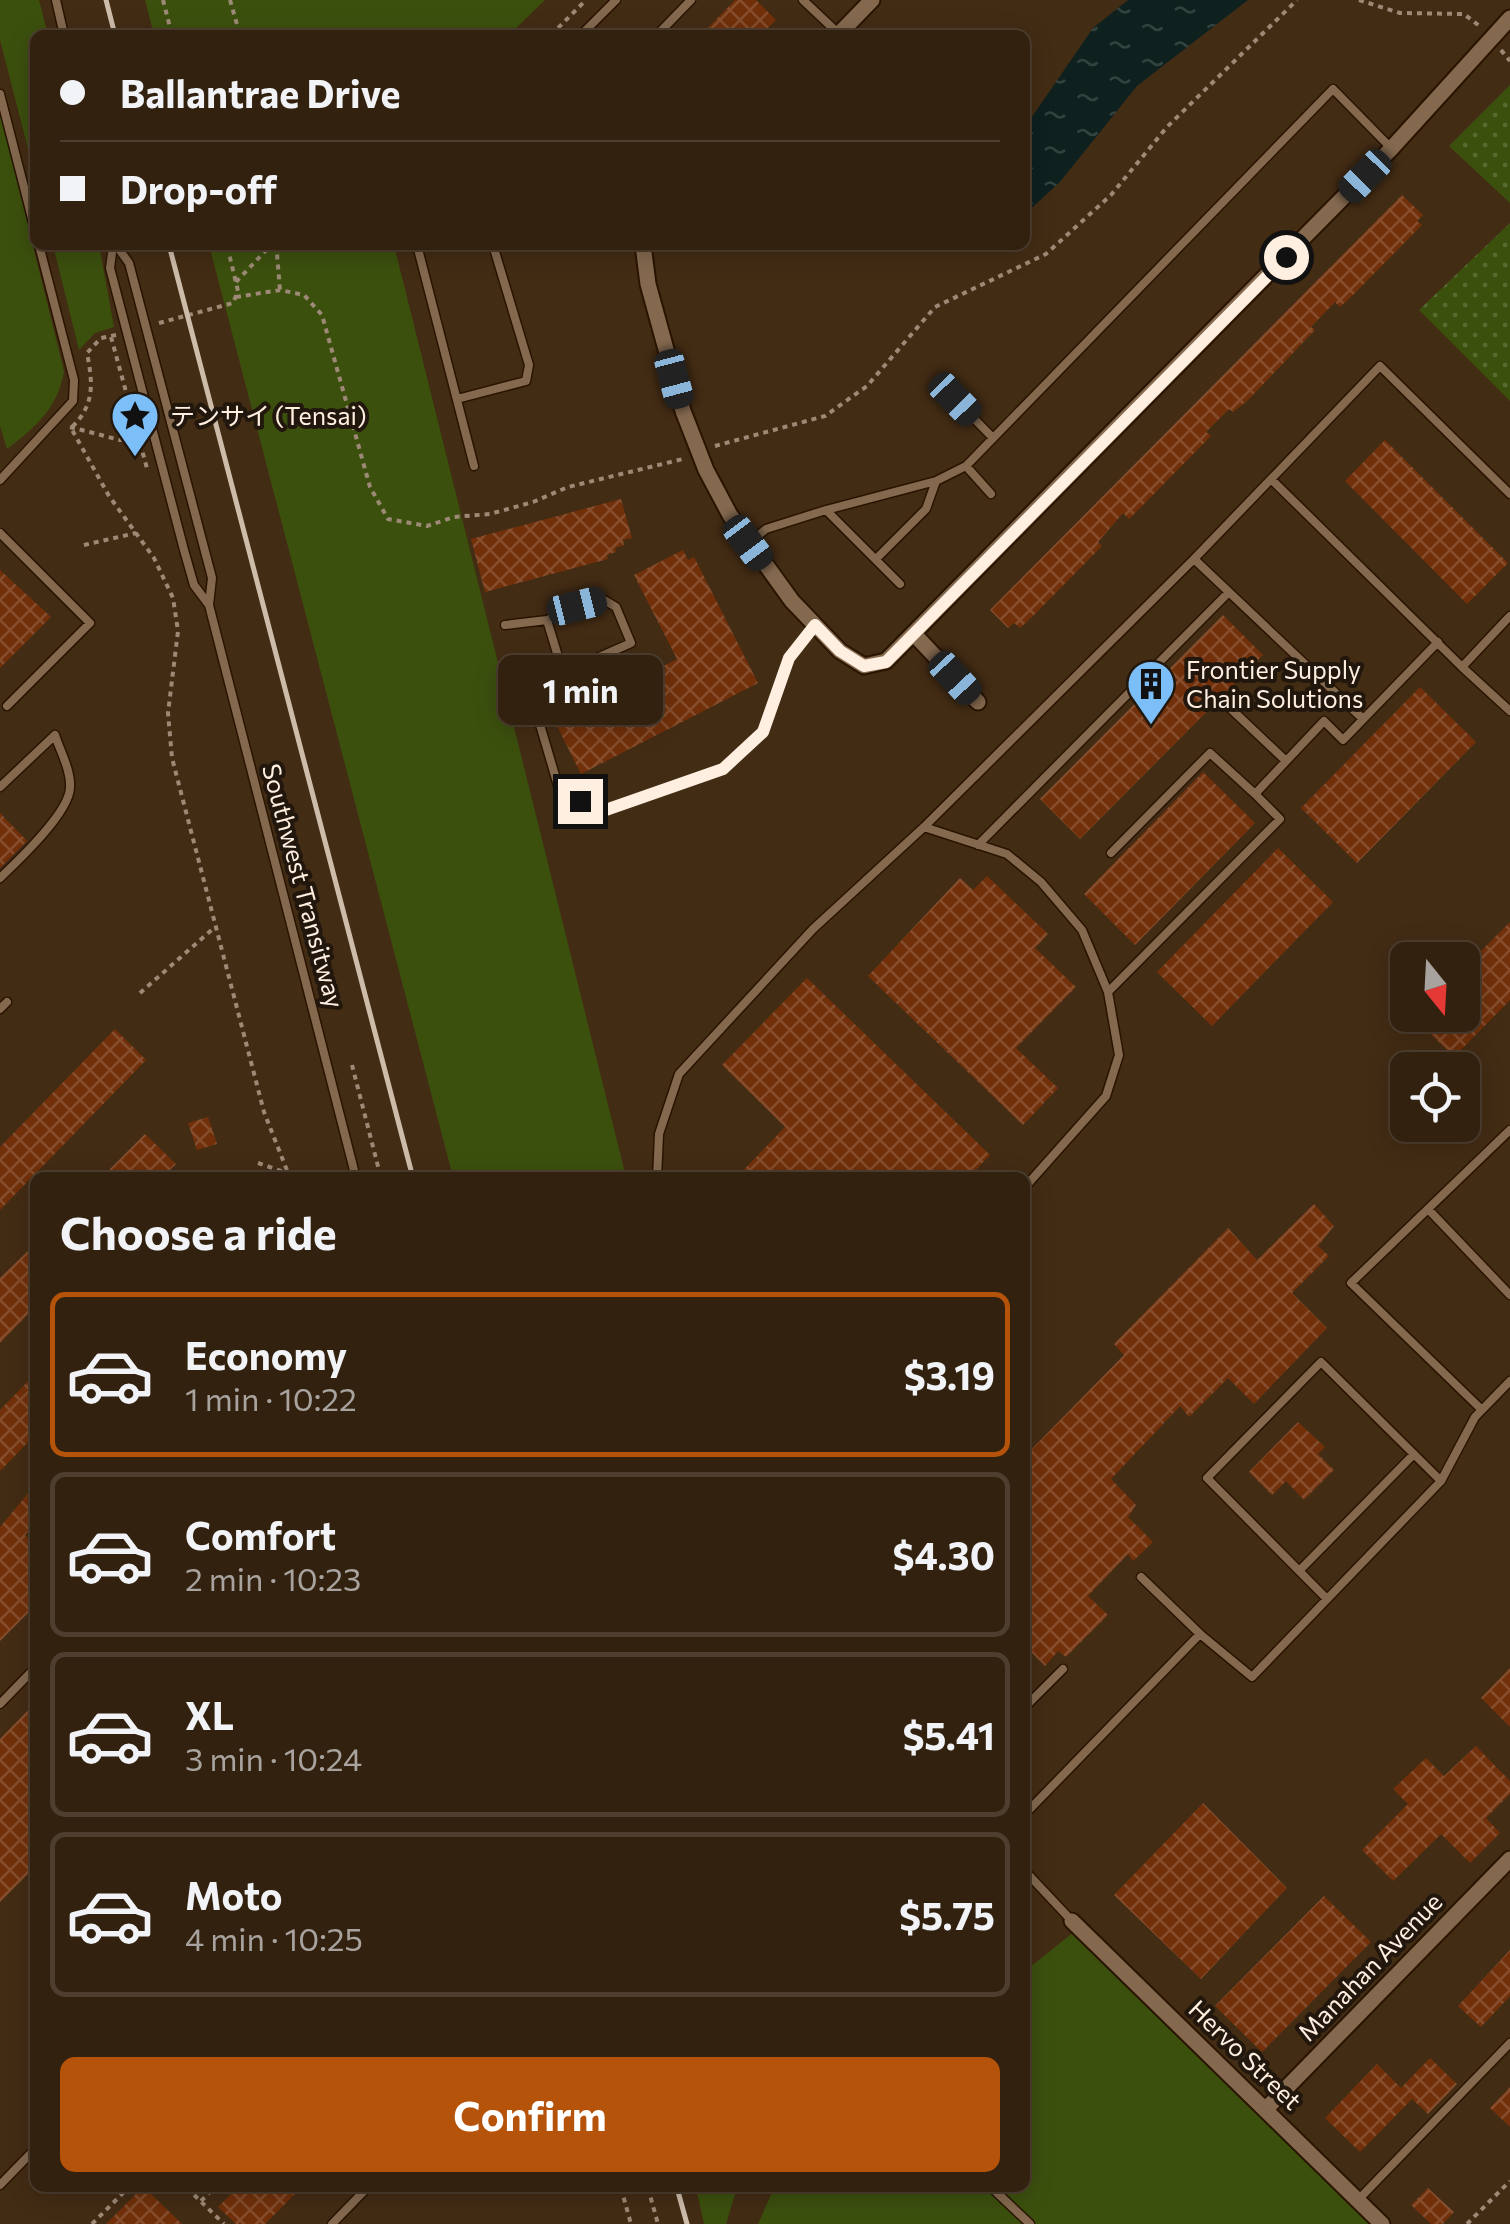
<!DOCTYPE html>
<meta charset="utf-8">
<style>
:root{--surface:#32210f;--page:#3d2e1d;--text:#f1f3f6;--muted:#a8a39e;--line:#4d3e2f;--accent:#b45309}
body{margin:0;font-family:Commissioner,"Noto Sans JP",sans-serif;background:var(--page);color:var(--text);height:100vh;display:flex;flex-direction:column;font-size:38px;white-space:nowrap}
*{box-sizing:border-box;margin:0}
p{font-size:32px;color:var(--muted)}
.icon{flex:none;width:55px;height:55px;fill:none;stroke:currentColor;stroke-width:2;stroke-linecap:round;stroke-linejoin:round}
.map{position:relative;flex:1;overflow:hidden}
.drawer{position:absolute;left:30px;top:1172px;width:1000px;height:1020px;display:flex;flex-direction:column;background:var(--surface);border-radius:15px;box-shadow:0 5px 25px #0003,0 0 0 2px var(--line)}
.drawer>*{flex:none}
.banner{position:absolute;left:30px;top:30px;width:1000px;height:220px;border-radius:15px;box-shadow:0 5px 25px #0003,0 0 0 2px var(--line);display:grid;align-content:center;height:220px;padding:0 30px;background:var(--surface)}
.needle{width:65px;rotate:162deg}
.controls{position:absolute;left:1390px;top:942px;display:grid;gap:20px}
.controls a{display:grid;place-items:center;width:90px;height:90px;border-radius:15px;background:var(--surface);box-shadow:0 5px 25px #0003,0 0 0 2px var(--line);font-size:50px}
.end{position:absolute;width:45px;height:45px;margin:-22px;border:12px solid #feefe0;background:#111;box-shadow:0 0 0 5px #111}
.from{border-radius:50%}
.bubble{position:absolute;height:70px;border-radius:15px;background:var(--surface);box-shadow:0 5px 25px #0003,0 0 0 2px var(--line);font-size:32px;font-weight:700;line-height:70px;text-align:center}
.car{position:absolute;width:30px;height:60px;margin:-30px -15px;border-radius:12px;box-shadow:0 0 8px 2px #0007;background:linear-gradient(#222 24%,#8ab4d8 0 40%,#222 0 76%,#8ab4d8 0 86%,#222 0)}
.banner b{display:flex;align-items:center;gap:35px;height:95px;font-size:38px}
.banner b+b{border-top:2px solid var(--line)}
.banner i{width:25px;height:25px;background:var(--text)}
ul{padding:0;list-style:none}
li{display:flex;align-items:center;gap:30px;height:165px;margin:0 20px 15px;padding:0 10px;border:5px solid var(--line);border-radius:15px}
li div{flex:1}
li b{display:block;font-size:38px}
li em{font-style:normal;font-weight:700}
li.on{border-color:var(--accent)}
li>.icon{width:90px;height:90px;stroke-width:1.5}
h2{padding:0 30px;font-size:45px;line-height:120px}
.action{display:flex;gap:20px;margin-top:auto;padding:20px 30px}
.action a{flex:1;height:115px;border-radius:15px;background:var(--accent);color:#fff;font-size:40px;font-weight:700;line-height:115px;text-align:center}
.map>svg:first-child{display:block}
</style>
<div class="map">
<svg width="1510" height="2224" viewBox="0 0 1510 2224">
<defs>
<pattern id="park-dots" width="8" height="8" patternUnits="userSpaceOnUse" patternTransform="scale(2.5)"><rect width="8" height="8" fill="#3c500e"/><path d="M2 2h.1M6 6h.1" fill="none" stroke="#596a31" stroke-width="1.8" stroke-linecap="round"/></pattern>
<pattern id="water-ripples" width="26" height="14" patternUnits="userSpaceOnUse" patternTransform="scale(2.5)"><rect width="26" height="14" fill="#0e211f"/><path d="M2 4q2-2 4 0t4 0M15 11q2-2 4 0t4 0" fill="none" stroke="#32423f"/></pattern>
<pattern id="building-cross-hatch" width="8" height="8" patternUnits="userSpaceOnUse" patternTransform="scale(2.5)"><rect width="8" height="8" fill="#71300a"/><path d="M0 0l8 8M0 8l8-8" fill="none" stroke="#864e2d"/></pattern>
</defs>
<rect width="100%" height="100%" fill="#432c14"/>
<path fill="#3c500e" d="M0 0H39L48 35H35V176L0 40Z
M145 0H545L509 35H154Z
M0 113 64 371C58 408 36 427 7 449L0 426Z
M53 245H99L114 327 95 333 79 350Z
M209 245H394L626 1177H453Z
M1079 1928 1382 2224H758L774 2188H1025V1971Z
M696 2188H737L726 2224H704Z"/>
<path fill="url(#park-dots)" d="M1510 85V203L1449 146Z
M1510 223V401L1419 310Z"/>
<path fill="url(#water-ripples)" d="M1128 0H1248L1137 86 1060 182 1025 214V127L1093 28Z"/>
<path fill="url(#building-cross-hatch)" d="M735 0H756L776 20 761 35H701Z
M1402 195 1423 215 1417 221 1422 225 1353 295 1340 307 1335 302 1311 327 1315 330 1247 401 1233 412 1229 409 1206 432 1211 436 1142 506 1129 519 1123 513 1098 542 1102 546 1033 616 1020 628 1014 623 1008 628 990 610Z
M1385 440 1508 563 1467 604 1345 481Z
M621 499 632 538 623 540 624 545 615 548 616 552 607 555 608 559 485 592 471 539Z
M683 550 688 560 694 557 758 683 581 774 557 726 568 720 566 716 677 659 634 575Z
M0 570 51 617 0 668Z
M1223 615 1263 655 1080 839 1040 799Z
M1420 687 1476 742 1357 863 1301 808Z
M1203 772 1255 823 1135 945 1084 894Z
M0 813 27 841 0 868Z
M1278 848 1333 902 1212 1026 1157 972Z
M987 876 1048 934 1035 948 1076 987 1016 1048 1058 1088 1023 1125 868 976 960 878 973 890Z
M1510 922V1000L1454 1057 1411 1015H1462V970Z
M807 978 990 1155 968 1178H736L785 1127 722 1065Z
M115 1029 146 1060 0 1210V1147Z
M208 1117 217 1144 197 1150 188 1123Z
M145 1134 176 1164 162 1178H101Z
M1314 1204 1334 1226 1318 1246 1329 1256 1292 1293 1327 1328 1254 1404 1228 1378 1189 1417 1180 1406 1111 1479 1136 1505 1128 1517 1153 1542 1133 1561 1128 1554 1088 1596 1108 1615 1066 1657 1058 1651 1045 1666 1025 1646V1456L1124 1355 1114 1344 1228 1228 1257 1260Z
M35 1244V1307L0 1343V1278Z
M35 1374V1435L0 1471V1410Z
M1298 1422 1325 1447 1318 1454 1334 1470 1304 1500 1286 1481 1272 1495 1249 1472Z
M35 1485V1524L25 1535 35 1544V1606L0 1641V1527Z
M1510 1668V1727L1481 1698Z
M35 1703V1867L0 1902V1739Z
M1476 1746 1510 1781V1794L1486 1818 1500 1833 1470 1863 1441 1834 1393 1881 1362 1850 1408 1804 1393 1789 1426 1758 1444 1776Z
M1203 1803 1287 1888 1201 1979 1114 1895Z
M1324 1896 1371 1942 1262 2052 1215 2006Z
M1510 1950V1996L1481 2027 1458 2006Z
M1430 2058 1457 2084 1428 2114 1412 2099 1360 2152 1325 2118 1377 2064 1401 2088Z
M1510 2087V2127L1490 2108Z
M142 2188H145L182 2224H106Z
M237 2188H301L265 2224H236L218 2207Z
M1428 2188 1454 2212 1443 2224H1431L1411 2205Z"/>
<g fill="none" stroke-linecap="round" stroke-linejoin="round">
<g stroke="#291400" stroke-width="11">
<path id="lane" d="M56 0 64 35
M803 0 839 34
M581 35 616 0
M657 35 691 0
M0 94 35 230
M113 245 110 268 184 550 194 585 209 605
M116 245 129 263 212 578 209 605 356 1178
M417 245 474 466
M457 399 526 381 529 365 493 245
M955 399 993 438
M966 466 991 494
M1271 479 1462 667 1510 616
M0 480 73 401 74 380 39 245
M936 481 966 466 1333 89 1390 147
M826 510 936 481 926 509 876 559
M0 533 90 623 7 706
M749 543 766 529 826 510 900 584
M1194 559 1363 719
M505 625 547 620
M1462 667 1510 711
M563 673 547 620 577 606 604 600 616 607 631 643 563 673 533 701 559 789 600 812 723 769 763 732 789 658 815 625
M1230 708 1286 761
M0 787 55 735C60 751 71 770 70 787 70 812 19 860 0 878
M924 827 1007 854 1041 882 1082 930 1108 992 1119 1055 1106 1096 1025 1187
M978 845 1229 592
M1111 853 1210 753 1255 794
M1108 992 1280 819 1255 794 1324 721 1343 740 1438 642
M0 1009 7 1002
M657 1178 659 1134 679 1074 813 929 924 827 1194 559 1380 366 1510 494
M1428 1209 1510 1295
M1482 1410 1351 1283 1510 1130
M1441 1481 1475 1417 1510 1381
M1299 1571 1414 1454
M1141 1577 1200 1634
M0 1704 35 1668
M1025 1707 1063 1669
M1025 1814 1200 1634 1252 1677 1441 1481 1321 1362 1207 1478 1327 1599
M1025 1871 1072 1921
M0 2185 35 2149
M992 2188 1030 2224
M1358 2200 1510 2043
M332 2224 367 2188"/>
</g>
<g stroke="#291400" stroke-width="19">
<path id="street" d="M838 35 872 0
M643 245 648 284 683 411 706 470 730 515 792 601 840 651 864 666 886 661 1391 149 1510 18
M915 635 978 702
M1072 1921 1382 2224
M1265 2110 1510 1859"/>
</g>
<path stroke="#9d8a76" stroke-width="4" stroke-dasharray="5 5" stroke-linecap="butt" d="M163 0 172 35
M230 0 240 35
M1359 0 1400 13 1464 14 1482 28
M551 35 586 0
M1501 50 1510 61
M280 245 277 254 280 290
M236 282 271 245
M236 297 280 290 304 295 322 315 370 487 388 519 427 526 454 517 490 514 533 502 568 487 683 459
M159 323 233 303 238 291 227 245
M116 335 101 338 87 353C93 384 95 405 71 428L109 496 154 558 173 598 178 631 168 713 172 758 264 1112 290 1178
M111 337 148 472
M70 427 120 440 137 435
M715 446 825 416 867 386 935 307 1046 254 1111 195 1167 127 1297 0
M84 545 136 533
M140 993 215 927
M352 1065 381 1178
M258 1163 287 1173
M187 2188 224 2224
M621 2188 631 2224
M648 2188 658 2224
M201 2201 214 2188
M92 2224 128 2188
M1467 2224 1510 2181"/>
<use href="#lane" stroke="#84694f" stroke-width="8"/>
<use href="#street" stroke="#84694f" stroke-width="15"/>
<path stroke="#cebcab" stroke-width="5" d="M106 0 115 35
M169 245 413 1178
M677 2188 687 2224"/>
</g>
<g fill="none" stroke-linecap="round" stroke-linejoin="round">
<path stroke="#feefe0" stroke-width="12" d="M580 801 600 812 723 769 763 732 789 658 815 625 840 651 864 666 886 662 1286 257"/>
</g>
<defs>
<g id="sight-pin" transform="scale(2.5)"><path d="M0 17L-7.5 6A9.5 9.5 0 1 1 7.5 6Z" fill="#7bbef8" stroke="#22170d"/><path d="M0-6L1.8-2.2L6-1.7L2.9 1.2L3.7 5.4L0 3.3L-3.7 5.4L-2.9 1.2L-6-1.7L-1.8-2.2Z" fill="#111"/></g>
<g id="building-pin" transform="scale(2.5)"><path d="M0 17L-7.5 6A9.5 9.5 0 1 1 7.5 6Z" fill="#7bbef8" stroke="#22170d"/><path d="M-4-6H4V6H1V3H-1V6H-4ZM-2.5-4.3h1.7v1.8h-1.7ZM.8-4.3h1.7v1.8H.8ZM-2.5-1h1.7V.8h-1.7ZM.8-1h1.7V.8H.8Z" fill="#111"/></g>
</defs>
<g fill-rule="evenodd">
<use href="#sight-pin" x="135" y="416"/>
<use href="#building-pin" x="1151" y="684"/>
</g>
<g text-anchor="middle" stroke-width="8" stroke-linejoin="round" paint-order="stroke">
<g font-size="25" fill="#feefe0" stroke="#22170d" text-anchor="start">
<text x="170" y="425">テンサイ (Tensai)</text>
<text x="1186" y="679">Frontier Supply<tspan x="1186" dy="29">Chain Solutions</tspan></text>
</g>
<g font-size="25" fill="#feefe0" stroke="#22170d">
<text transform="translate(303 886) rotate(75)" y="9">Southwest Transitway</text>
<text transform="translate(1370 1967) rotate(-46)" y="9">Manahan Avenue</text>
<text transform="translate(1245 2055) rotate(44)" y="9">Hervo Street</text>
</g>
</g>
</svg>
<div class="controls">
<a><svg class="needle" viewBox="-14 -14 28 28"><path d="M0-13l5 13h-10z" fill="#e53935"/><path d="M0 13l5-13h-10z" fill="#a8a39e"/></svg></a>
<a><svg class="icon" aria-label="locate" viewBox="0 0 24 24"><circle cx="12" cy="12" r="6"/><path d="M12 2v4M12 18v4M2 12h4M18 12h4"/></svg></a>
</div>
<i class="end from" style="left:1286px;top:257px"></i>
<i class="end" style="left:580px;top:801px"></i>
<div class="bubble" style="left:498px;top:655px;width:165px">1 min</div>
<i class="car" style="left:1365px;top:176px;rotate:224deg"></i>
<i class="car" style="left:674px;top:379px;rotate:165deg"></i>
<i class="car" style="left:955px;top:399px;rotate:136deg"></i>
<i class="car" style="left:748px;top:543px;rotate:143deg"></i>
<i class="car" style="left:577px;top:606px;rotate:76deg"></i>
<i class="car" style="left:955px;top:678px;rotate:137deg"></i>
<div class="banner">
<b><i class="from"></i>Ballantrae Drive</b>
<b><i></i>Drop-off</b>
</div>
<section class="drawer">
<h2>Choose a ride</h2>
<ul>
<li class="on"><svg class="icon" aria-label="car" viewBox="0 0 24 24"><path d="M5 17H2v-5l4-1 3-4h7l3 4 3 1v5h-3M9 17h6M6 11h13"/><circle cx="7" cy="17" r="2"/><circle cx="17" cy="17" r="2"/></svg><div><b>Economy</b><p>1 min · 10:22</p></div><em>$3.19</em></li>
<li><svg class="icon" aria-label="car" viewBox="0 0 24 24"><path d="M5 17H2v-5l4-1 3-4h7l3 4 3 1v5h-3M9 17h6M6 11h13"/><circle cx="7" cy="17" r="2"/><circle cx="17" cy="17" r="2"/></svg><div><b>Comfort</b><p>2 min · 10:23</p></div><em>$4.30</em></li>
<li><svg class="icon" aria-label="car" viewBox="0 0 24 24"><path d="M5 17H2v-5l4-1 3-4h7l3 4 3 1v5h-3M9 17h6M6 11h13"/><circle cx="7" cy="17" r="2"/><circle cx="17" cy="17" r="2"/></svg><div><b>XL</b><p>3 min · 10:24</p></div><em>$5.41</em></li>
<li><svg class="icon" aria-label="car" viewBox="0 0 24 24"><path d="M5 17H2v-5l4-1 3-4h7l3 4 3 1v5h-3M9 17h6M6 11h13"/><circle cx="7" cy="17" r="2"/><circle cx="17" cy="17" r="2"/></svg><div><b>Moto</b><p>4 min · 10:25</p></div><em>$5.75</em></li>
</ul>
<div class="action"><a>Confirm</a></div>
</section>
</div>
